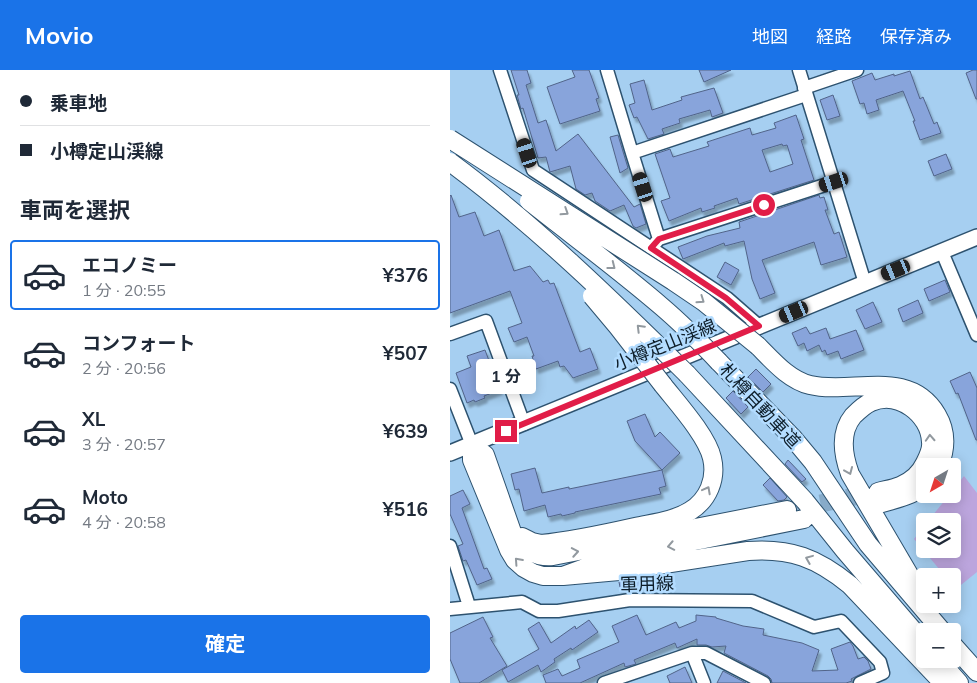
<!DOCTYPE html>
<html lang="ja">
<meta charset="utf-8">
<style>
:root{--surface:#fff;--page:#f6f6f7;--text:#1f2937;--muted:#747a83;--line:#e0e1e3;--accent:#1a73e8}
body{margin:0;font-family:Mulish,"Noto Sans JP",sans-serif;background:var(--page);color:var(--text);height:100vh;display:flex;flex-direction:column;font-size:19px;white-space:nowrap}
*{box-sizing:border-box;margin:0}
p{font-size:16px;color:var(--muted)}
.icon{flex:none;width:28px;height:28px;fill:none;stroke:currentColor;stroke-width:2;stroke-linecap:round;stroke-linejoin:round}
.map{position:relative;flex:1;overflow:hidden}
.panel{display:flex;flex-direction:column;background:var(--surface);width:450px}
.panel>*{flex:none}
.banner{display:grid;align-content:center;height:110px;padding:0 20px;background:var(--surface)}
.needle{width:32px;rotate:219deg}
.buttons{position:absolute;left:466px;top:388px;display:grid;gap:10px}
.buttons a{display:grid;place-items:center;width:45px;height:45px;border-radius:5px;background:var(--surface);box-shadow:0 2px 12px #0003;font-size:25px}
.end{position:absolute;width:22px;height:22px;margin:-11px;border:6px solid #e11d48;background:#fff;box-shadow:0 0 0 2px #fff}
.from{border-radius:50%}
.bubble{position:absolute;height:35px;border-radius:5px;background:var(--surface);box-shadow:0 2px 12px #0003;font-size:16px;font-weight:700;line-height:35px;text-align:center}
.car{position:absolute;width:15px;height:30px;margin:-15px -8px;border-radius:6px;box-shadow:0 0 4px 1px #0007;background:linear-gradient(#222 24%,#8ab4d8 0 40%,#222 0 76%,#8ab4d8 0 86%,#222 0)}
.banner b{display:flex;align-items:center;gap:18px;height:48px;font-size:19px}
.banner b+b{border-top:1px solid var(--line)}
.banner i{width:12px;height:12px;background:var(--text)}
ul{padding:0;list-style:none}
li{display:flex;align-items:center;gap:15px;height:70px;margin:0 10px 8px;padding:0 10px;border:2px solid transparent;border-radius:5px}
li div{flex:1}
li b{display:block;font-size:19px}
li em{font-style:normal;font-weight:700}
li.active{border-color:var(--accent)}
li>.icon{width:45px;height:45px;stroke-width:1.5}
h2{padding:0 20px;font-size:22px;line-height:60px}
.action{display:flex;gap:10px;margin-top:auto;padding:10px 20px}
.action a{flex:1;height:58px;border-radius:5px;background:var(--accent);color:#fff;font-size:20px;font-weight:700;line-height:58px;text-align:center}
header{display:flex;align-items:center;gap:30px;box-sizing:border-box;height:70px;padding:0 25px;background:var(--accent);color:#fff}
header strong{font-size:24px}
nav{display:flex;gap:28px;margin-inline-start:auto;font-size:18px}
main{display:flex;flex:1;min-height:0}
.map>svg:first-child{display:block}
</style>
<header>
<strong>Movio</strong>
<nav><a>地図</a><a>経路</a><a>保存済み</a></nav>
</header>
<main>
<section class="panel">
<div class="banner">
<b><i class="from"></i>乗車地</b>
<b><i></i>小樽定山渓線</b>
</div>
<h2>車両を選択</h2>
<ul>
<li class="active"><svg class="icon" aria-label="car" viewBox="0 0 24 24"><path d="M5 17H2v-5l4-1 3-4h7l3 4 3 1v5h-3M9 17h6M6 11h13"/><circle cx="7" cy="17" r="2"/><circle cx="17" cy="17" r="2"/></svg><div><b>エコノミー</b><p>1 分 · 20:55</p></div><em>¥376</em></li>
<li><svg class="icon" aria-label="car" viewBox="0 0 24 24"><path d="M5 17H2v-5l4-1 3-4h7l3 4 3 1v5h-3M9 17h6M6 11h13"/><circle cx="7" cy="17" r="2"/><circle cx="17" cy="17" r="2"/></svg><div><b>コンフォート</b><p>2 分 · 20:56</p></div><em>¥507</em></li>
<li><svg class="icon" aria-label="car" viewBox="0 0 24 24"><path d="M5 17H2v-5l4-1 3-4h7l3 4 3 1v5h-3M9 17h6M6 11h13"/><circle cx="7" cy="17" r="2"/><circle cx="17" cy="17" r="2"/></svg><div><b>XL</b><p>3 分 · 20:57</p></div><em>¥639</em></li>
<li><svg class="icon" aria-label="car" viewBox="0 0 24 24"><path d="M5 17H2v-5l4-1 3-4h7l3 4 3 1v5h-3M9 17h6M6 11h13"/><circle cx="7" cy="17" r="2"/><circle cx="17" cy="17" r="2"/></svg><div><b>Moto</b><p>4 分 · 20:58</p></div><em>¥516</em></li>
</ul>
<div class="action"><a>確定</a></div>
</section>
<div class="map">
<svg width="527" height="613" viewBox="0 0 527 613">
<defs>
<filter id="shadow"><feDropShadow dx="2.5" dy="4.5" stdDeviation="1" flood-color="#0004"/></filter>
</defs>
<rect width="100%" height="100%" fill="#a6cff1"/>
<path fill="#bca5dd" d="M514 406 527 423V502L506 519 503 515 502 506H495L464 469 475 455V479H502V451H478L500 424H502L503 420Z"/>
<path fill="#88a4db" stroke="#516489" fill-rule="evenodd" filter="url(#shadow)" d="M61 0H77L81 13 76 15 88 53 96 50 106 81 128 64 184 137 190 134 196 154 186 158 183 156 174 135 160 141 145 131 142 123 135 125 126 119 120 96 100 102 96 87 88 88 73 38 71 39 67 25H69Z
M122 0H139L149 28 146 29 150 41 110 54 97 17 125 7Z
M249 0H281L254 12Z
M523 0H527V29H526L516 3Z
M460 1 470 29 473 27 484 54 487 52 491 63 470 70 463 51H465L453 21 426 30 429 40 417 44 414 33 410 34 402 11 422 3 425 10 444 4V6Z
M194 10 202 40 232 30 231 27 264 18 273 43 262 47 260 40 229 49 230 53 212 59 214 64 198 69 187 47 184 48 179 35 185 33 180 14Z
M383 25 390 46 377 50 370 30Z
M346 45 354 69 351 70 364 110 289 134 287 128 264 136 265 138 252 142 251 138 219 151 211 131 220 128 205 84 220 79 223 87 259 76 257 72 300 58 302 65 326 58 324 53ZM332 74 333 76 337 75 343 94 320 102 312 80Z
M168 65 178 98 170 103 160 67Z
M496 84 502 99 484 106 478 91Z
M1 125 9 147 25 142 34 166 49 160 64 201 80 196 93 212 98 210 100 214 104 213 130 282 140 278 148 299 123 308 114 296 110 297 108 291 86 299 82 286H84L77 267 64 272 58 258 72 253 60 221 0 243V126Z
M369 125 370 128 374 127 378 140H375L384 164 389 162 397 187 371 195 364 172 312 190 325 223 310 229 302 209 294 171 275 176 274 173 233 189 228 177 257 166 290 158 289 152Z
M275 192 289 200 281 215 267 207Z
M495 210 500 222 479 231 474 219Z
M468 230 473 243 453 252 448 239Z
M423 232 432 252 415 259 406 240Z
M356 257 360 264 376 258 380 269 406 260 414 280 391 289 388 281 377 285 375 280 372 282 369 275 357 281 354 273 348 276 342 263Z
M35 280 50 320 34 326 35 328 25 332 24 330 17 333 6 303 21 297 17 286Z
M306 299 321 314 313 322 298 307Z
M520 302 527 318V370H526L508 323 506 324 500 311Z
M283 321 298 337 291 344 276 328Z
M195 344 205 367 210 362 230 383 212 400 216 416 209 418 211 424 125 442V443L112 446 111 444 98 447 95 435 74 441 69 419 65 420 61 404 85 398 92 423 119 417V419L212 400 185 371 177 351Z
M338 390 356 409 352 412 335 394Z
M320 408 337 427 334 430 328 431 313 415Z
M13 420 20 434 12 438 34 499 37 498 42 509 27 515 16 490 13 491 8 476 13 474 0 444V426Z
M188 509 190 517 171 522 169 512Z
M187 545 196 565 226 552 229 558 246 551V545L266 547V548L293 556 314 559 313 565 352 573 369 580 362 601 388 600 381 579 400 572 403 576 408 589 414 587 418 591 421 599 401 609 402 611 396 613H322L321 609 318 606 274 583 276 576 262 577 256 575H247V569L227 578 225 573 184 590 186 594 175 597 174 593 130 613H96L93 605 108 599 112 606 130 598 127 590 169 572 162 556Z
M33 547 43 567 40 568 57 596 29 613H10L0 589V563Z
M139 550 148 562 122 580 121 578 104 589 105 592 91 602 88 595 58 612 52 600 89 579 78 559 89 552 101 573 125 556 126 559Z
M235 597 242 613H220L217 606Z
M273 601 296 613H267Z"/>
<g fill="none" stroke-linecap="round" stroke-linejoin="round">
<path stroke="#87abc9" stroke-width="18" stroke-dasharray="18 9" stroke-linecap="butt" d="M344 439 426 422"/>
<g stroke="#2d526f" stroke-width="15">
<path id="minor" d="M50 0 83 100 277 228 309 256
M157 0 182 83 209 169
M349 0 415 213
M354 18 407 0
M182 83 356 25
M201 178 209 169 384 112
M492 182 527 265
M0 264 36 251 74 354
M0 319 22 375
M0 476 19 536
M0 539 72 532 89 541H108L180 530 302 531 364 557 391 551 430 592 433 603 410 613
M242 583 254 613
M154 613 242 583H256L314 613"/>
</g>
<g stroke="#2d526f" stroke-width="18">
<path id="major" d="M0 383 527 167"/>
</g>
<g stroke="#2d526f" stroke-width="20">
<path id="highway" d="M308 276C323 291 339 310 360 315 402 325 459 297 487 345 497 362 496 379 489 396
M269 292 343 368 363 392 418 474 492 561
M237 304 355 431 395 481 475 574
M22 375V390L59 480 65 490 74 498 83 503 93 506H113L165 487 354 449
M22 375 35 385 62 462C72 478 84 488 103 486L337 440
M428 422C435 420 443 419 450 416 460 412 470 404 475 393 478 387 482 379 481 372 480 344 448 320 421 332 414 335 409 340 403 346 389 363 393 385 400 404L464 513 475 529
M432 433C447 429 463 425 475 415
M72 467 82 472 91 474C122 471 154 464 185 457 203 453 224 451 240 441 258 430 267 409 262 388 257 366 228 334 213 315
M113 506 169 501 298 481C341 478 367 488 400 515L493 613
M502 574 527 602
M488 589 509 613"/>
</g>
<use href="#minor" stroke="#fff" stroke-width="12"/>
<use href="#major" stroke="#fff" stroke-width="15"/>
<use href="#highway" stroke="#fff" stroke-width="18"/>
<g stroke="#2d526f" stroke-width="20" stroke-linecap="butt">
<path id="highway-bridge" d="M0 69 223 211 254 232 308 276
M0 92C84 154 163 231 237 304
M79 131C123 166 168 199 211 236 231 253 250 272 269 292
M142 226 168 257 213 315"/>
</g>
<use href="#highway-bridge" stroke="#fff" stroke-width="18"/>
</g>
<defs><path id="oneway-chevron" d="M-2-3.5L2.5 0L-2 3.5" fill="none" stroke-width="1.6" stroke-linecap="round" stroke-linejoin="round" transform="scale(1.25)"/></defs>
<g stroke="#92999f">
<use href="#oneway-chevron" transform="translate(115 142) rotate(33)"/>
<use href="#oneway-chevron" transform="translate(162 196) rotate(38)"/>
<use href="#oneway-chevron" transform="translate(251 230) rotate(35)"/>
<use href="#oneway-chevron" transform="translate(190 258) rotate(-135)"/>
<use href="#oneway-chevron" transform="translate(480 368) rotate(-93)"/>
<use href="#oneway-chevron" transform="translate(399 401) rotate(67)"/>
<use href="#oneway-chevron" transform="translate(257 420) rotate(-62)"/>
<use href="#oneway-chevron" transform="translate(221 476) rotate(169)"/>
<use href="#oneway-chevron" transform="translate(125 482) rotate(-10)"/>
<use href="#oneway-chevron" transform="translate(359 489) rotate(-158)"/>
<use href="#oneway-chevron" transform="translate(68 491) rotate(-132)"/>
</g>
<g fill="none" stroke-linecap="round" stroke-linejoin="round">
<path stroke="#e11d48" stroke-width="6" d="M56 361 309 256 276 228 201 178 209 169 314 135"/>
</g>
<g text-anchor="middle" stroke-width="5" stroke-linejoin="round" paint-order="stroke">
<g font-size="18" fill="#0d1d29" stroke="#b3dcff">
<text transform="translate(215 275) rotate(-22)" y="6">小樽定山渓線</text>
<text transform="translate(310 336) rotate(47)" y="6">札樽自動車道</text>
<text transform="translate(197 514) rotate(-2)" y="6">軍用線</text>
</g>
</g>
</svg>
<div class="buttons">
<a><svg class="needle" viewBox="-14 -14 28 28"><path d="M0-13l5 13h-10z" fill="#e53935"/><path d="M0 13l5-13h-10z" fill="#747a83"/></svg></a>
<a><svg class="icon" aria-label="layers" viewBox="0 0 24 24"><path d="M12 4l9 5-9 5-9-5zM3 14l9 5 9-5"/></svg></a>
<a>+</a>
<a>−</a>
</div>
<i class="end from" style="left:314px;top:135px"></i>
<i class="end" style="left:56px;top:361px"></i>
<div class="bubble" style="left:26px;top:289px;width:60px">1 分</div>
<i class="car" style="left:77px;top:83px;rotate:342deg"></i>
<i class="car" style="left:384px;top:112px;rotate:252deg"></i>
<i class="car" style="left:193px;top:117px;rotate:342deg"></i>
<i class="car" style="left:446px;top:200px;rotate:248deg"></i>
<i class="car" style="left:344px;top:242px;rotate:247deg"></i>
</div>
</main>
